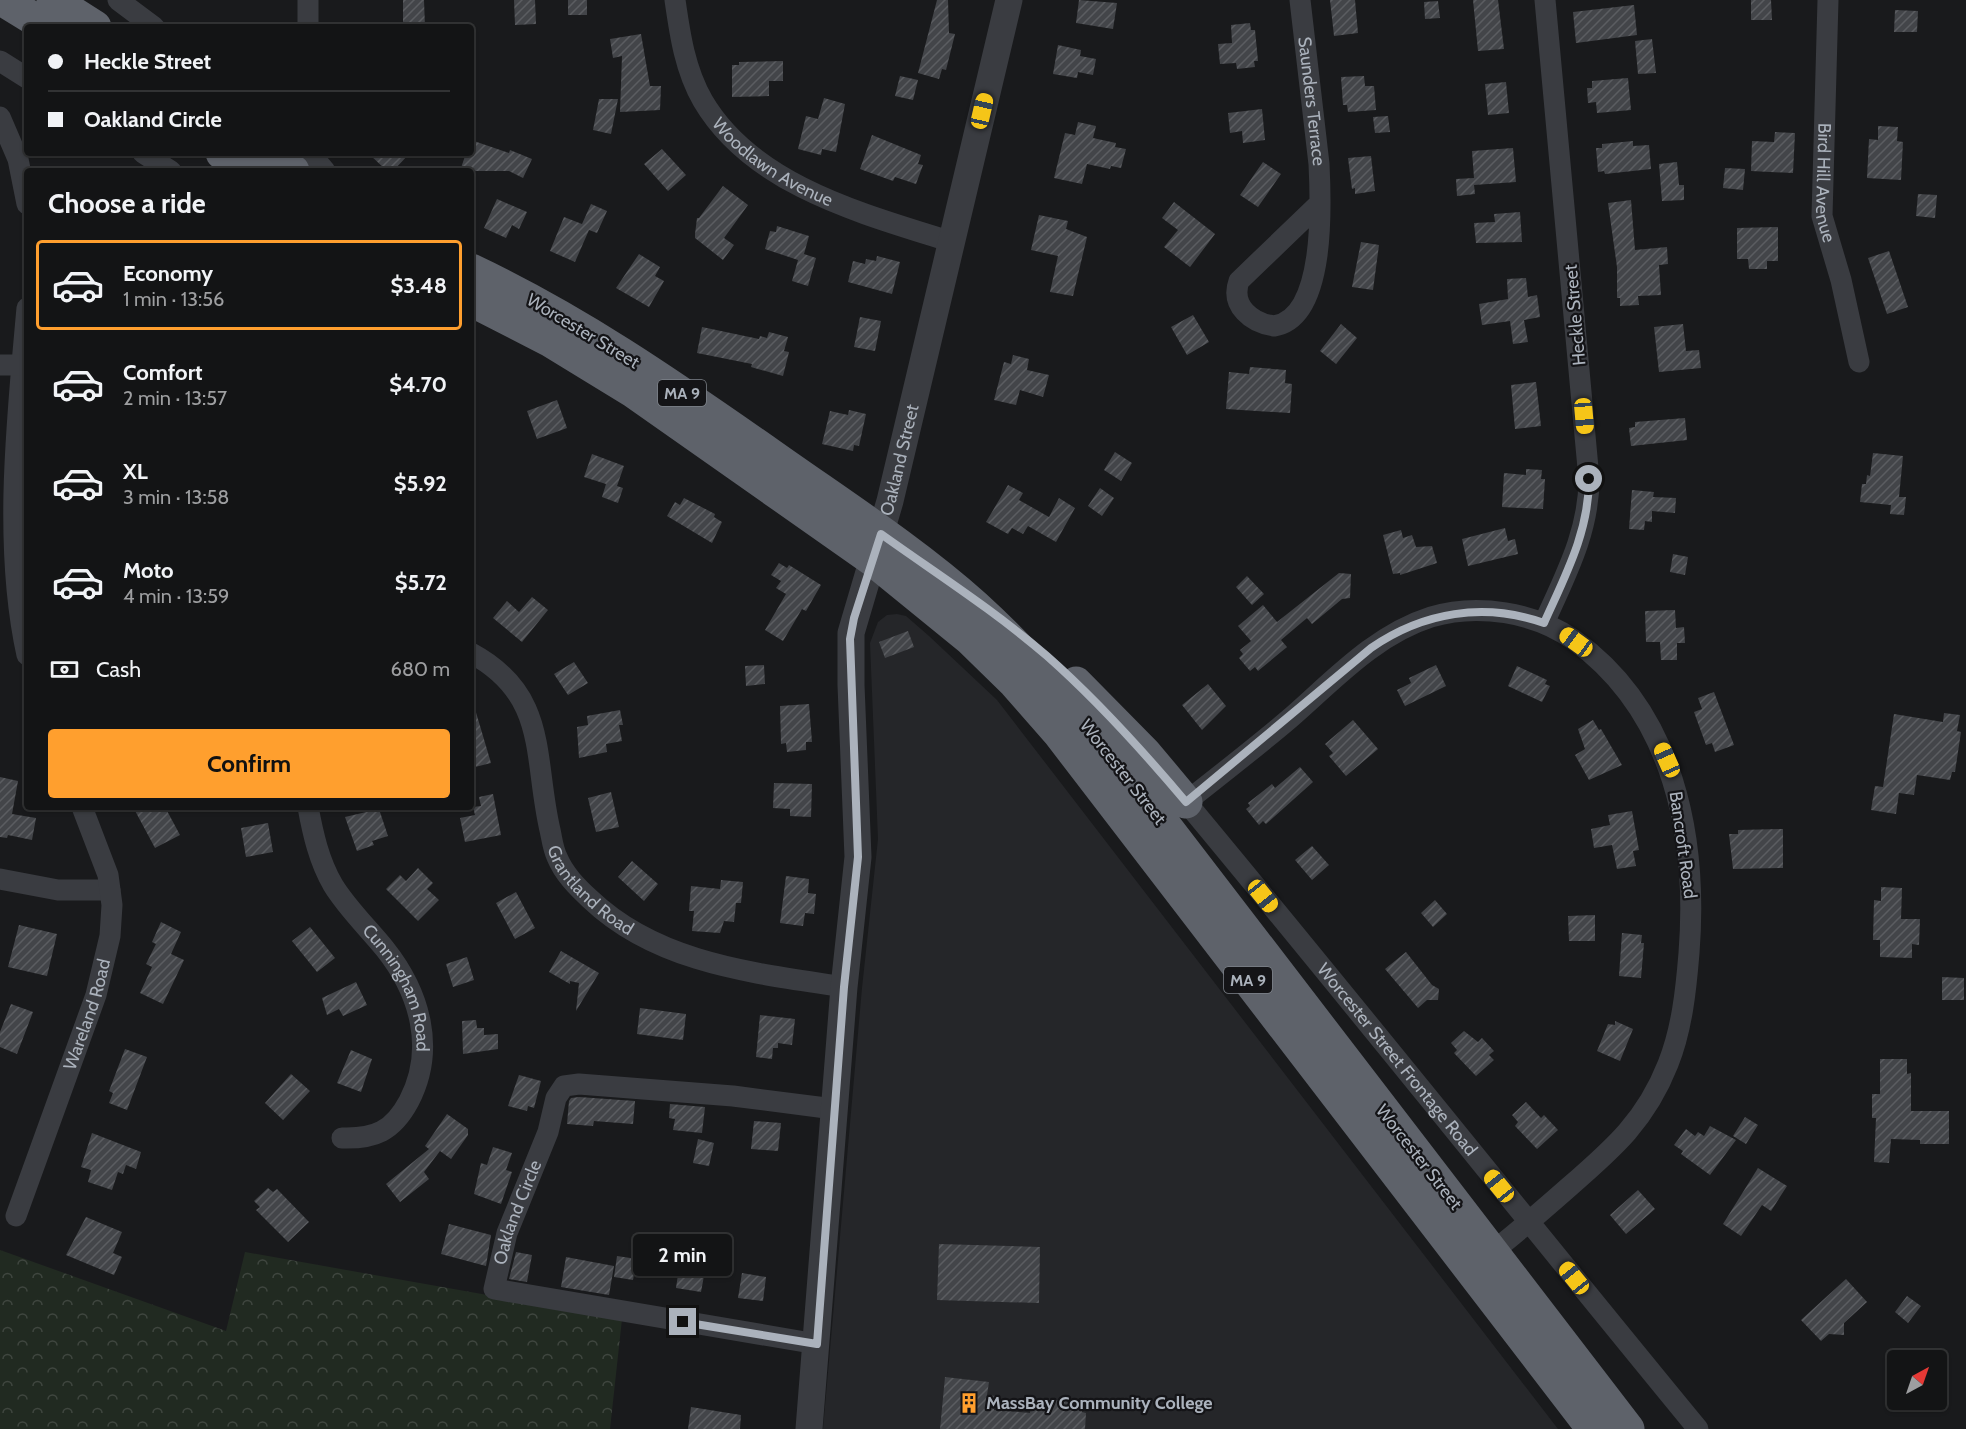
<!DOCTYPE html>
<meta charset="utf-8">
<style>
:root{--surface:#131415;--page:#1c1d1e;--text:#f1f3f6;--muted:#9d9ea0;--line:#323334;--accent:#ff9f2e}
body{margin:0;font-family:Cabin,sans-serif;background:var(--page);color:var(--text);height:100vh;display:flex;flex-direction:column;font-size:22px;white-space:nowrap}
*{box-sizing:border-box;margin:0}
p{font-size:20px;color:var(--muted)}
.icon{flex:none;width:33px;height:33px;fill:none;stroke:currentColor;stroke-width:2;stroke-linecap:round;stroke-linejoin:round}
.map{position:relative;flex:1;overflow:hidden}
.panel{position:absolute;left:24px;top:168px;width:450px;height:642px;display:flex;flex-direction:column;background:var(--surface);border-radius:6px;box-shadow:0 2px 4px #0004,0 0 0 2px var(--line)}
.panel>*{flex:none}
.hud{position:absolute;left:24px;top:24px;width:450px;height:132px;border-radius:6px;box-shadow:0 2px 4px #0004,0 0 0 2px var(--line);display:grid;align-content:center;height:132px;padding:0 24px;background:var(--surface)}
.needle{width:39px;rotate:40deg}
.buttons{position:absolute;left:1887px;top:1350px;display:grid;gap:12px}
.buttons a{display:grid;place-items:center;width:60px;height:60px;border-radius:6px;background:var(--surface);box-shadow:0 2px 4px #0004,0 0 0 2px var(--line);font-size:30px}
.end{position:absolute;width:27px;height:27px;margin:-14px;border:8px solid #abb2bc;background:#111;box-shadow:0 0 0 3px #111}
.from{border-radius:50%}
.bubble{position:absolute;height:42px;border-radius:6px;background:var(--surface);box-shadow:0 2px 4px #0004,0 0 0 2px var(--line);font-size:20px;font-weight:800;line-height:42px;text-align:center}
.car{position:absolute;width:18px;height:36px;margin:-18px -9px;border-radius:8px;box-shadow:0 0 4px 2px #0007;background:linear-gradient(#f5c518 24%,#345 0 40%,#f5c518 0 76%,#345 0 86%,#f5c518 0)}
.hud b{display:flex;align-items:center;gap:21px;height:57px;font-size:22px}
.hud b+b{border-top:2px solid var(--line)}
.hud i{width:15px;height:15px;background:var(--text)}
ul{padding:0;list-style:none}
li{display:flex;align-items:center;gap:18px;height:90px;margin:0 12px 9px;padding:0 12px;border:3px solid transparent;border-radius:6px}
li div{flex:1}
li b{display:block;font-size:22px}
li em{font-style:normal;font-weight:800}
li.current{border-color:var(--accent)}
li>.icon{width:54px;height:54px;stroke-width:1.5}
h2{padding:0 24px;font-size:27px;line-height:72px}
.pay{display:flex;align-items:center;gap:15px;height:66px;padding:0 24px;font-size:22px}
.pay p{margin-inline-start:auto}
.button{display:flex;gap:12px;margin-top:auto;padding:12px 24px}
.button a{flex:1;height:69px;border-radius:6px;background:var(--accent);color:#111;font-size:24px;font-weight:800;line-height:69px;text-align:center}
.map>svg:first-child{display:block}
</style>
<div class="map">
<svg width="1966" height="1429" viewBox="0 0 1966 1429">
<defs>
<pattern id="forest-crowns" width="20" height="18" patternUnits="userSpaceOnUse" patternTransform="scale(1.5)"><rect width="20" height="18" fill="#212a21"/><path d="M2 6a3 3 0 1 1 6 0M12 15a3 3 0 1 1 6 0" fill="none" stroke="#3f463f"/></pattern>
<pattern id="building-hatch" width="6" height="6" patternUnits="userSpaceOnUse" patternTransform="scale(1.5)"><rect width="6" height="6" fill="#434549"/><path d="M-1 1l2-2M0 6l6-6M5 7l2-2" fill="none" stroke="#5b5d61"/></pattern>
</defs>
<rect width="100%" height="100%" fill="#191a1c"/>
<path fill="#252629" d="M897 614 906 616 929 636 997 700 1558 1429H823L862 988 878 839 870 643 878 622 887 615Z"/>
<path fill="url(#forest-crowns)" d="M0 1250 226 1331 245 1252 622 1319 610 1429H0Z"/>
<path fill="url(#building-hatch)" d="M403 0H424L425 27H403Z
M514 0H535L536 24 515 25Z
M568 0H587V15H568Z
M937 0H948L949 33 955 34 946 70 942 69 939 79 918 73Z
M1079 0 1117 3 1113 29 1076 23Z
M1330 0H1355L1358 33 1334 36Z
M1473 0H1498L1504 49 1478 51Z
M1751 0H1771L1772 20H1751Z
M1438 1 1440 18 1425 19 1424 2Z
M1634 5 1637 35 1576 43 1573 12Z
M1895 10 1918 11 1917 32H1894Z
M1250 23 1251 30H1255L1258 61H1254L1255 67 1237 69 1236 63 1220 64 1218 44 1232 43 1231 25Z
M641 34 650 86H661L660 110 620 112 622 56 613 58 610 39Z
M1652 39 1656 73 1638 74 1635 41Z
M1058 45 1081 50 1080 56 1096 59 1093 75 1078 72 1077 78 1053 74Z
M783 61V81H769V96L732 97V65H739V62Z
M900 76 918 80 913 100 895 96Z
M1364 76 1365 86H1374L1376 110 1348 112 1347 105H1343L1341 77Z
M1628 78 1631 110 1597 113 1596 102 1588 103 1587 88H1592V81Z
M1506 82 1509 113 1488 115 1485 84Z
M824 98 845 104 836 152 822 149 821 155 798 149 806 116 818 119Z
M599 99H618L611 134 593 130Z
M1262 109 1265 140 1243 143 1242 131 1230 133 1228 113Z
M1388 116 1390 132 1375 133 1373 117Z
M1078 122 1096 126 1093 138 1116 143 1115 147 1126 149 1121 168 1111 166 1110 169 1087 164 1082 184 1054 178 1065 133 1075 135Z
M1878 126 1898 127 1897 141 1903 142 1901 180 1867 178 1869 139 1878 140Z
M1775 132 1795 133 1793 173 1751 171 1752 141 1774 142Z
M872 135 921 155 918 164 923 165 916 184 895 177 893 181 860 169Z
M471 140 509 153 510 150 532 159 523 178 509 171H460L466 153H471Z
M1633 141V146L1649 145 1651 169 1605 174 1604 171 1598 172 1596 148H1602V144Z
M1513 148 1516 182 1474 185 1475 194 1457 196 1456 179 1474 178 1472 151Z
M662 149 686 175 668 191 644 164Z
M368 153H410L393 171H387Z
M1371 156 1375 191 1355 194V188L1352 189 1348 158Z
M1263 162 1281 174 1258 207 1240 195Z
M1677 162 1679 185H1684V200L1662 201 1659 164Z
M1725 168 1745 169 1743 190 1723 188Z
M723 186 748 205 724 238 734 245 723 260 695 238V234L697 218H699Z
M1918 194 1937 195 1935 218 1916 216Z
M497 199 527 212 519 229 512 225 506 238 484 228Z
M1631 200 1635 250 1667 247 1668 264 1659 265 1661 295 1638 296 1639 305 1620 306V298H1617V267L1608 203Z
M1174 202 1215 234 1190 267 1164 247 1178 230 1162 218Z
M591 204 607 211 597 233 589 230 575 262 550 251 564 217 582 224Z
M1520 212 1522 242 1476 243 1474 223 1495 222 1494 214Z
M1039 215 1068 221 1066 229 1087 237 1073 296 1050 292 1058 256 1031 250Z
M777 226 809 236 804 254 816 258 808 286 792 281 798 260 765 249 770 231 776 232Z
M1778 227V261H1767V269H1749L1748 259H1737V228Z
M1361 242 1379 245 1373 290 1352 287Z
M1889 251 1908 307 1887 314 1868 258Z
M639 254 660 267 655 276 664 281 649 307 616 288Z
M877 256 900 262 892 294 848 282 853 261 865 264 866 259 876 261Z
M1526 278 1528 297 1537 295 1540 317 1524 320 1528 342 1513 344 1510 321 1482 325 1479 304 1508 299 1507 279Z
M1193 315 1209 342 1187 355 1171 327Z
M860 317 881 321 875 351 854 347Z
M1341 324 1357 338 1336 364 1320 351Z
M1683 324 1686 351 1699 350 1701 368 1659 372 1654 327Z
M702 327 759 339 760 336 767 338 769 332 788 337 784 351 789 352 783 376 751 367 752 364 697 353Z
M1013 355 1029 359 1027 370 1049 375 1043 397 1020 390 1016 405 994 400 1004 362 1011 364Z
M1250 367 1286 370 1285 383 1292 384 1290 413 1226 409 1229 372 1249 374Z
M1536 382 1541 426 1515 429 1511 385Z
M557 400 567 428 537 439 527 411Z
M849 410 866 414 859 446 854 445 853 451 822 444 830 411 848 415Z
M1685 418 1687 440 1631 446 1629 428 1635 427V422Z
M1115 452 1132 463 1121 481 1104 470Z
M1873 453 1903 456 1899 497H1906L1904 515 1890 514 1891 505 1860 502 1862 484H1866L1867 475 1870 476Z
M592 454 624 466 617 486 623 488 618 503 602 497 606 484 584 477Z
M1526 469 1542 470 1541 479H1545L1543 509 1502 507 1504 473 1526 475Z
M1008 485 1023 493 1019 500 1049 517 1059 498 1075 508 1056 542 1028 526 1023 534 1012 528 1008 534 986 522Z
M1100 488 1114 498 1102 516 1088 506Z
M1632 490 1654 492 1653 497 1676 498 1675 513 1652 511V522L1645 521 1644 530 1629 529Z
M684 498 715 514 714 517 722 522 712 543 667 516 675 502 680 505Z
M1505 528 1508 541 1515 539 1518 554 1468 566 1462 539Z
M1401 530 1403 538 1412 535 1416 547 1432 546 1437 563 1400 575V573L1393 574 1383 535Z
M1673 554 1688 557 1685 575 1670 572Z
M779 563 787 568 789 565 821 585 806 611 802 609 783 641 765 630 786 594 776 588 781 581 771 575Z
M1339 573 1351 574 1350 598 1342 599 1312 624 1307 618 1281 640 1287 647 1258 671 1255 667 1250 671 1239 658 1243 654 1240 650 1251 641 1238 626 1263 605 1277 622Z
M1247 576 1264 594 1252 605 1236 587Z
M532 597 548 610 522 642 493 618 507 601 519 612Z
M1675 610 1676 628 1684 627 1685 643H1677V660H1661L1660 642H1646L1645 611Z
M908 631 914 647 885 658 879 642Z
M574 662 588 683 568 695 554 674Z
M764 665 765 684 746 686 745 666Z
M1436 665 1446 686 1405 706 1397 690 1411 683 1409 678Z
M1517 666 1547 680 1545 684 1550 686 1542 702 1508 686Z
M1208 684 1226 706 1202 730 1182 705Z
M1714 692 1734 745 1715 752 1712 743 1706 745 1694 712 1702 709 1698 698Z
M809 704 812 742H806V750L787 752 786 743 781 744 780 706Z
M475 709 491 763 475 767 471 755V710Z
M620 710 623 725H619L622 741 606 744 607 752 579 758 577 727 588 725 587 716Z
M1944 713 1960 715 1957 731 1961 732 1955 772H1952L1950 780 1917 775 1914 795 1899 793 1896 814 1871 810 1875 786 1883 787 1894 714 1943 722Z
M1353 720 1378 749 1346 776 1329 756 1333 753 1325 744Z
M1593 720 1599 730 1601 729 1622 765 1589 780 1575 755 1585 749 1578 729Z
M1300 767 1313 782 1266 824 1263 821 1259 825 1246 809 1250 806 1248 803 1272 784 1275 788Z
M0 777 18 781 12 814 36 818 32 840 8 835 7 838 0 837Z
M774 783 812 784 811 817 790 816V809L773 808Z
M611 792 619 827 596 832 588 798Z
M493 794 501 835 465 842 460 818 475 815 473 807 481 806 479 797Z
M133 807H165L180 835 155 848Z
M379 809 388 836 372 841 374 845 357 851 345 817Z
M1632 811 1639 850 1633 851 1636 866 1617 869 1612 845 1594 848 1591 829 1610 825 1608 815Z
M268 823 273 852 246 857 241 828Z
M1783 829V868L1733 869 1729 834H1738V830Z
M1312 846 1329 865 1312 880 1295 860Z
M632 861 658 884 644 901 618 877Z
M418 868 433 883 427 889 439 900 418 921 386 889 400 875 406 881Z
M786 876 809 879 808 893 816 894 814 914 805 913 803 926 780 923Z
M721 880 743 882 741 903H736L734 922 724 921 720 933 692 931 694 911H689L691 886 720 889Z
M1881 887 1902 888 1901 919H1920L1919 945 1912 944V958L1880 957V940H1873L1874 900 1881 901Z
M516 892 535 928 515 939 496 903Z
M1435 900 1447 914 1433 927 1421 913Z
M1595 915V941H1569L1568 916Z
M161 922 181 932 171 954 184 960 163 1004 140 993 152 967 146 964 156 944 152 942Z
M19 925 57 934 47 976 8 967Z
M310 927 335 958 317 972 292 941Z
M1622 933 1642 935 1641 943H1644L1641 978 1619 976Z
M561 951 599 973 576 1011 579 983 570 981V984L549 972Z
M1406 952 1432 985 1439 989 1438 1000H1427L1418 1008 1385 969Z
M467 957 474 980 453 987 446 964Z
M1942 977 1964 978V1000H1942Z
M356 982 367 1005 343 1016 339 1009 327 1015 322 998Z
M11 1004 33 1012 17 1054 0 1047V1032Z
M640 1008 686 1014 683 1040 637 1034Z
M760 1015 795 1019 792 1045 778 1043V1048H773L772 1059 756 1057Z
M476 1020 477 1028H484V1035L498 1034V1049L463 1054 462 1021Z
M1615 1021 1633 1029 1620 1061 1597 1051 1608 1024 1615 1025Z
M1464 1031 1478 1042 1482 1038 1494 1051 1489 1055 1494 1060 1476 1076 1454 1053 1457 1050 1451 1043Z
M125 1049 147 1057 127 1110 109 1103 113 1093 109 1091Z
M351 1050 372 1059 361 1092 337 1083Z
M1880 1059H1907V1074L1911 1073V1111H1949V1144H1920V1140L1891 1139 1889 1163 1874 1162 1876 1118H1872V1094H1880Z
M291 1074 310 1091 283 1120 265 1103Z
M519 1075 541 1081 534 1108 528 1106 527 1111 508 1106Z
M579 1097 635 1101 633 1124 594 1121 593 1126 567 1124 569 1101 571 1098Z
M1526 1102 1541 1118 1544 1115 1558 1130 1537 1149 1515 1126 1518 1122 1512 1115Z
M670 1104 705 1107 702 1133 673 1130 675 1119 669 1118Z
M447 1114 468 1129V1135L451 1159 440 1151 424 1172 429 1179 400 1202 386 1184 429 1149 425 1146Z
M1745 1117 1758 1125 1746 1144 1733 1136Z
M754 1121 781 1123 778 1151 751 1149Z
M1710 1126 1736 1140 1710 1175 1681 1154 1683 1151 1674 1145 1686 1129 1695 1136 1698 1132 1704 1136Z
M92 1133 141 1152 136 1169 126 1165 123 1174 118 1172 112 1190 88 1182 91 1170 81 1167Z
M698 1139 714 1143 709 1166 693 1163Z
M493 1147 512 1153 506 1170 512 1172 501 1204 474 1194 481 1163 487 1165Z
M1758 1168 1787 1186 1771 1211 1762 1205 1741 1236 1723 1224Z
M268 1188 273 1192 277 1189 309 1222 288 1242 256 1210 260 1207 254 1201Z
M1638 1190 1655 1209 1626 1234 1610 1215Z
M86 1217 122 1232 113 1253 122 1257 114 1275 66 1255Z
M449 1224 491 1235 486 1266 441 1254Z
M939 1244 1040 1247 1039 1303 937 1300Z
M516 1252 532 1255 527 1282 509 1279Z
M617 1256 637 1259 633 1280 614 1277Z
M566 1257 614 1266 609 1295 561 1287Z
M680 1261 706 1265 701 1292 676 1288Z
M742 1273 766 1277 763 1301 738 1298Z
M1846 1279 1867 1302 1844 1323V1335L1829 1334 1821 1341 1801 1320Z
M1907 1296 1921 1306 1908 1323 1895 1312Z
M945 1377 989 1382 987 1395 996 1396 994 1410 1030 1413 1031 1403H1038L1039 1398 1083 1403 1082 1412 1086 1413 1085 1429H940Z
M691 1407 741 1415 740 1429H688Z"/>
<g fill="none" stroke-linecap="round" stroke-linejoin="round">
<g stroke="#3a3c41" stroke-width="21">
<path d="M118 0 154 27"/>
<path id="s1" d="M675 0C680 35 685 70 703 101 753 186 864 214 952 242"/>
<path id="s2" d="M1300 0 1319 164C1321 204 1326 318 1274 326 1252 323 1230 306 1239 281L1320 203"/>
<path id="s3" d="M1828 0 1822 216 1841 280 1859 362"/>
<path d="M308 27V0"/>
<path d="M0 61 27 78"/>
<path d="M0 117 18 159 27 204"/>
<path d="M143 153 171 171"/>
<path d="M310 153 325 171"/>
<path d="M27 308C17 419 3 546 27 655"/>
<path d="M0 365H22"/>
<path d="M1544 623C1565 576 1589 532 1589 479L1545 0"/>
<path id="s4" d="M471 653C549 695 533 757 550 830 552 839 553 849 557 857 564 874 577 887 590 899 658 964 755 973 844 987"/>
<path id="s5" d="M308 807C313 834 319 861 333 885 347 908 368 928 385 949 420 993 436 1049 409 1101 393 1131 375 1139 342 1138"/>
<path d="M0 879 58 890H110"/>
<path id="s6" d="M16 1216 96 995 110 936 112 905 108 875 82 807"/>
<path id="s7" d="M1492 1252C1519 1231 1544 1209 1569 1187 1614 1148 1646 1120 1668 1064 1682 1029 1686 990 1689 953 1698 837 1674 712 1574 640 1535 612 1477 603 1431 617 1374 635 1332 682 1288 720 1255 748 1220 775 1186 802 1359 1010 1527 1221 1698 1429"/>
<path id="s8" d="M817 1344 494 1289 507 1233 548 1132 556 1098 564 1086 579 1084 733 1096 834 1109"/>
</g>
<path stroke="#3a3c41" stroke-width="27" id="s9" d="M809 1429 844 987 858 857 851 685V633L890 501 1009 0"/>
<path stroke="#5e626a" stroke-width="33" d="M3 0 47 27
M53 0 95 27
M222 153 246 171
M267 153 293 171
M471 270C577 320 668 383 764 450 834 500 910 548 975 606 1029 655 1075 710 1120 767L1628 1429
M471 300 549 340 634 392 873 560 970 639 1015 683 1058 732 1593 1429
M1076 683 1145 753 1186 802"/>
</g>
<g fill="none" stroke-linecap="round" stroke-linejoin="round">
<path stroke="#abb2bc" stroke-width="8" d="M683 1322 817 1344 844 987 858 857 850 639 854 618 881 534C937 574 995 611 1047 656 1098 701 1143 751 1186 802L1371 648C1423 612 1484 602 1544 623 1565 576 1589 532 1589 479"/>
</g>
<defs>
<g id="building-bare" transform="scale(1.62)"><path d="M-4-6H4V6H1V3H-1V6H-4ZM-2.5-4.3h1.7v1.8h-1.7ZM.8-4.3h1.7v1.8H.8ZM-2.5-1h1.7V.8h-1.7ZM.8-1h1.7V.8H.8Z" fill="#ff9f2e" stroke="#141417" stroke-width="2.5" paint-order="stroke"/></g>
</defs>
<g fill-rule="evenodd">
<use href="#building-bare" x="969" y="1403"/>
</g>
<g text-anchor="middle" stroke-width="4.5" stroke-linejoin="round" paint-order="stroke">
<g fill="#141417" stroke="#7e838a" stroke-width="1.5">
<rect x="658" y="380" width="48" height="26" rx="4.5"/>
<rect x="1224" y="967" width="48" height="26" rx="4.5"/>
</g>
<g font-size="16" font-weight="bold" fill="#abb2bc">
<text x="682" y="399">MA 9</text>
<text x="1248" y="986">MA 9</text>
</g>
<g font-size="18" fill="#abb2bc" stroke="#141417">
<text dy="6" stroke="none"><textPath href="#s2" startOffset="102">Saunders Terrace</textPath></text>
<text dy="6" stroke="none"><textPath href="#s1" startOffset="200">Woodlawn Avenue</textPath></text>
<text dy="6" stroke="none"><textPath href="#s3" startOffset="183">Bird Hill Avenue</textPath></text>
<text transform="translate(1575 315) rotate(-95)" y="6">Heckle Street</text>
<text transform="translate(583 331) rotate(31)" y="6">Worcester Street</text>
<text dy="6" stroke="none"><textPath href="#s9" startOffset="978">Oakland Street</textPath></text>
<text transform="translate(1123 772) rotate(52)" y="6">Worcester Street</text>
<text transform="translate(1683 845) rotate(82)" y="6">Bancroft Road</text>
<text dy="6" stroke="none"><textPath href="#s4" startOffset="279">Grantland Road</textPath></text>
<text dy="6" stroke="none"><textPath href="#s5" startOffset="206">Cunningham Road</textPath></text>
<text dy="6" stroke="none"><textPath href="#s6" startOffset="214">Wareland Road</textPath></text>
<text dy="6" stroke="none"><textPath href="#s7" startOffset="1514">Worcester Street Frontage Road</textPath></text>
<text transform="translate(1419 1157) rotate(52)" y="6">Worcester Street</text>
<text dy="6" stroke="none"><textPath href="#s8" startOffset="408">Oakland Circle</textPath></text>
</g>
<g font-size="18" font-weight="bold" fill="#abb2bc" stroke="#141417" text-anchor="start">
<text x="986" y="1409">MassBay Community College</text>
</g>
</g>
</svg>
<div class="buttons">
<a><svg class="needle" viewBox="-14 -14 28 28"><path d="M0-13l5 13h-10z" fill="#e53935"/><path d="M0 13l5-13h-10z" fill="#9d9ea0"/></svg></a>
</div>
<i class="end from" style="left:1589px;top:479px"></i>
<i class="end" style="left:683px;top:1322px"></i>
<div class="bubble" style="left:633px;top:1234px;width:99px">2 min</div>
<i class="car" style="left:982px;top:111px;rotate:13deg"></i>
<i class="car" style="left:1584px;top:416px;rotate:175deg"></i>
<i class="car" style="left:1576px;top:642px;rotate:306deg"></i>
<i class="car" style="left:1667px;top:760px;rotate:336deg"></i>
<i class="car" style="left:1263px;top:896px;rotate:141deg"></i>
<i class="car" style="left:1499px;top:1186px;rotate:321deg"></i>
<i class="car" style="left:1574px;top:1278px;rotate:321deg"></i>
<div class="hud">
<b><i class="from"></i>Heckle Street</b>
<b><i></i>Oakland Circle</b>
</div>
<section class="panel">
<h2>Choose a ride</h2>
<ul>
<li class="current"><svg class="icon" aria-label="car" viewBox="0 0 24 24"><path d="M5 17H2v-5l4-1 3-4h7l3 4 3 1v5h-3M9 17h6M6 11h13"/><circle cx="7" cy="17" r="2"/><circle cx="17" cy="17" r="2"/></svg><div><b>Economy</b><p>1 min · 13:56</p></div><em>$3.48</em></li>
<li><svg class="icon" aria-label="car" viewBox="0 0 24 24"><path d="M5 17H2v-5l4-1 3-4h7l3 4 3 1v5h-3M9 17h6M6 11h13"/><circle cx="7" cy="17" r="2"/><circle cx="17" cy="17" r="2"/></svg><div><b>Comfort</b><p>2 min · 13:57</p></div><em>$4.70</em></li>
<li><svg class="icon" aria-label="car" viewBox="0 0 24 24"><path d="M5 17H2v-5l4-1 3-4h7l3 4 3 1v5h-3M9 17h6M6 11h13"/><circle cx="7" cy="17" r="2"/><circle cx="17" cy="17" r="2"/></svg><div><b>XL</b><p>3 min · 13:58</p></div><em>$5.92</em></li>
<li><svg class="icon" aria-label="car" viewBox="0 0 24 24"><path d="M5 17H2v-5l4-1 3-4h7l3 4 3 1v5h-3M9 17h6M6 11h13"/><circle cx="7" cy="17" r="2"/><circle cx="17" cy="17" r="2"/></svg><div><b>Moto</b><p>4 min · 13:59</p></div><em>$5.72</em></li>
</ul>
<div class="pay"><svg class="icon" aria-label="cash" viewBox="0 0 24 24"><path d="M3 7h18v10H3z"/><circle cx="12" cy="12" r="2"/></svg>Cash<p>680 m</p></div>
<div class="button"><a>Confirm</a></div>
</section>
</div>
